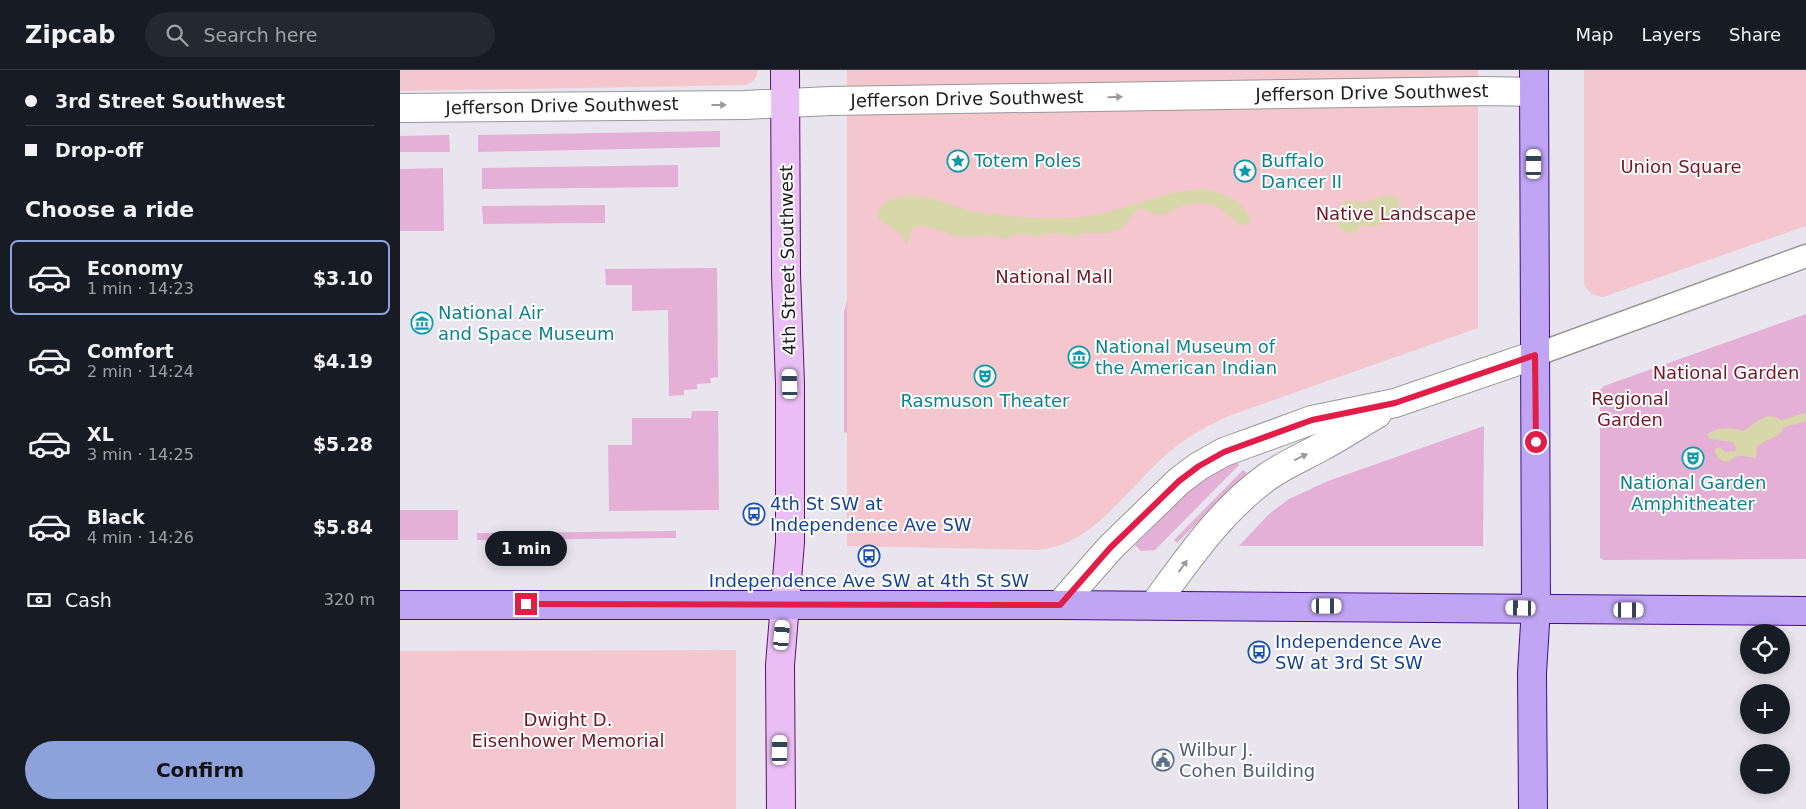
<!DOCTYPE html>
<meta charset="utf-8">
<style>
:root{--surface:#171b24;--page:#242831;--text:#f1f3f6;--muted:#9ea1a6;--line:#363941;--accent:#8da1db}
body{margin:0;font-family:"DejaVu Sans",sans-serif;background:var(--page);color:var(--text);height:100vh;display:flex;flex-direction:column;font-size:19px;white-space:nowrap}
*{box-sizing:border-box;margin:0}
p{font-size:16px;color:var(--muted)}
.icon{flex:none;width:28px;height:28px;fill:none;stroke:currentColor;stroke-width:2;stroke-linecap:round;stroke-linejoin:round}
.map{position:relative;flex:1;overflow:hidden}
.details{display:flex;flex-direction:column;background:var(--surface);width:400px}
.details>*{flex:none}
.guide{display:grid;align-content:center;height:110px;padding:0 25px;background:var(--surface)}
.fabs{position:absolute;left:1340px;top:554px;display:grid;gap:10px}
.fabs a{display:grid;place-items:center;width:50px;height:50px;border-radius:50%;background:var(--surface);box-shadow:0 2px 12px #0003;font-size:25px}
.end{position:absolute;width:22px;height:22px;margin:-11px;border:6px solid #e11d48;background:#fff;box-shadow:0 0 0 2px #fff}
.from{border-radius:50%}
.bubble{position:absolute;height:35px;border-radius:18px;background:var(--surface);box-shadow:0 2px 12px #0003;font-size:16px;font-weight:800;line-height:35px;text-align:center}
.car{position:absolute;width:15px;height:30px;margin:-15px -8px;border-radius:6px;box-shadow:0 0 4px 1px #0007;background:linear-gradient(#fff 24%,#345 0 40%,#fff 0 76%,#345 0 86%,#fff 0)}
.guide b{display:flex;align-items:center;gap:18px;height:48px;font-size:19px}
.guide b+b{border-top:1px solid var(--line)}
.guide i{width:12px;height:12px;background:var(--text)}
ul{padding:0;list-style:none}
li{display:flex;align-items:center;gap:15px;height:75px;margin:0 10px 8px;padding:0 15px;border:2px solid transparent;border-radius:8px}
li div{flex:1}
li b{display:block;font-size:19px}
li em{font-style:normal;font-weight:800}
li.on{border-color:var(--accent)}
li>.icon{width:45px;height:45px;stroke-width:1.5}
h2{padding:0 25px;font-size:22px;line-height:60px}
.pay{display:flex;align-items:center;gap:12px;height:55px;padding:0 25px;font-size:19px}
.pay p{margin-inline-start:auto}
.button{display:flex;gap:10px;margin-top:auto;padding:10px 25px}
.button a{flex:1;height:58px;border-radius:30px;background:var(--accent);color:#111;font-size:20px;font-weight:800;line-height:58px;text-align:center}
header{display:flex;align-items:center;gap:30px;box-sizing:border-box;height:70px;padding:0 25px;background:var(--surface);border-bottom:1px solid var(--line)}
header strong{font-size:24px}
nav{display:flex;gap:28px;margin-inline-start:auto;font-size:18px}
.search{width:350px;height:45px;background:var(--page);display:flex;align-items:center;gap:12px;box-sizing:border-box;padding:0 18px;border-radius:28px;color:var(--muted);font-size:19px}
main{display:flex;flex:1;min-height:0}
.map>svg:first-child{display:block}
</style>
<header>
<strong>Zipcab</strong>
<div class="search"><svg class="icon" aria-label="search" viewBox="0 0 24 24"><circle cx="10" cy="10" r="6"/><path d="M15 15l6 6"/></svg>Search here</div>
<nav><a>Map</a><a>Layers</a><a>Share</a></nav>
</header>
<main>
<section class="details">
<div class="guide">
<b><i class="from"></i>3rd Street Southwest</b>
<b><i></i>Drop-off</b>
</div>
<h2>Choose a ride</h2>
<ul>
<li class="on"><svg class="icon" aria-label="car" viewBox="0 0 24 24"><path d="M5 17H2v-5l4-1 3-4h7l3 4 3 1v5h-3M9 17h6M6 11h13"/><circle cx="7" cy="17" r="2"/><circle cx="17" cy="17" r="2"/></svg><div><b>Economy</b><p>1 min · 14:23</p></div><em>$3.10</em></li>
<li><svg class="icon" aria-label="car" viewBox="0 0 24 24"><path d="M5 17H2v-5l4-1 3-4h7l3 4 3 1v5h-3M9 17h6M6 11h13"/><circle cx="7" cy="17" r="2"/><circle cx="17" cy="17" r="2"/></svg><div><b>Comfort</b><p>2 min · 14:24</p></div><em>$4.19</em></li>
<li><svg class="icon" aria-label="car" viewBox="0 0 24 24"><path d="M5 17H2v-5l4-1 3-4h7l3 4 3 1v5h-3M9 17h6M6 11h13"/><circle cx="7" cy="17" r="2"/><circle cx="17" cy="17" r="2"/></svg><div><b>XL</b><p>3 min · 14:25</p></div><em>$5.28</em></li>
<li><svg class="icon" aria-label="car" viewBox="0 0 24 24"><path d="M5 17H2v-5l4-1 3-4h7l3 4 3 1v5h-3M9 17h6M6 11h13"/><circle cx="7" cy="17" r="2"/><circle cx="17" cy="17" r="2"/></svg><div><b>Black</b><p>4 min · 14:26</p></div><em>$5.84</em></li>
</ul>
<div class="pay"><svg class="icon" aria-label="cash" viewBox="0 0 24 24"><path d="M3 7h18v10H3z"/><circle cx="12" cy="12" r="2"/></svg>Cash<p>320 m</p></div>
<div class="button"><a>Confirm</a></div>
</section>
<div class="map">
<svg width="1406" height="739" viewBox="0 0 1406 739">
<rect width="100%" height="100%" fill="#e9e5ee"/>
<path fill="#e4b0d6" d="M320 61V77L78 82V65Z
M49 65 50 82H0V66Z
M278 95V117L82 119V98Z
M43 98 44 161H0V99Z
M205 135V153L83 154 82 136Z
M317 198 318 307 310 308 311 313 297 314V319L284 320V325L269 326 268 240 232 241V215H206L205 199Z
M447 231 455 365 444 362V242Z
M1406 244V489L1204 490 1200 488V320L1204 316Z
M292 341H318L319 440 209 441 208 375H232V348H291Z
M1084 356 1083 476H839L869 444 889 429 928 411Z
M836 391 839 395 755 480 741 481 735 475 787 423 809 405Z
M843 400 847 403 777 473 774 470Z
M0 440H58V470H0Z
M276 461V468L77 470V463Z"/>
<path fill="#f4c6ce" d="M0 0H358C357 8 353 12 346 15L0 21Z
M447 0H1078V258L834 344C810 354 788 366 768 383 728 417 694 475 638 480L447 476Z
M1184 0H1406V156L1203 227C1194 225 1188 223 1184 214Z
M336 580V739H0V581Z"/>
<path fill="#d8d7aa" d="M806 119C825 124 842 130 851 149L849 153 845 156C832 153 830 142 817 137 804 132 788 133 776 139 771 141 766 145 761 145 753 145 747 139 739 139L721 159 709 163H684L673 167 662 164 649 163 636 167 628 164 615 165 604 169C587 161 571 170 554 166 550 165 547 162 543 161 537 159 523 155 516 157 506 160 512 170 506 176 503 160 492 159 479 150 474 125 509 125 525 127 531 127 537 130 543 132 557 137 570 141 584 143 615 147 647 150 679 147 711 144 741 131 772 123 782 120 795 121 806 119Z
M984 125 997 126C1000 131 1000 136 997 142 989 158 977 155 961 156L956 163H948L938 157C935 146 936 139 945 131L968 132Z
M1369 346 1378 348 1385 353V357C1375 371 1367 368 1357 377V383L1355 388C1343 386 1338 383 1329 392 1320 391 1316 388 1315 379L1320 377 1325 382 1335 381 1336 377 1333 372 1309 369 1307 365C1317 357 1331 357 1343 361 1352 356 1359 348 1369 346Z"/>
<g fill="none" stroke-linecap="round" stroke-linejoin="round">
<path stroke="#d8d7aa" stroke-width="8" d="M1385 353 1406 347"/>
<g stroke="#989898" stroke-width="25">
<path id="minor" d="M1135 285 1406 186"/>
</g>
<g stroke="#989898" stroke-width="30">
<path id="tertiary" d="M0 38 345 35 430 31 1082 21 1134 22
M660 535 710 478 779 411 799 396 824 382 912 350 995 333 1135 285
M754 535C788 489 820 441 867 407 884 395 903 387 921 377 940 367 958 355 977 344"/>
</g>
<g stroke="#5f0f6b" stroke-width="30">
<path id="secondary" d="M381 739 380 595 390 472V314L386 204 385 0"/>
</g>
<g stroke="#430e8b" stroke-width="30">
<path id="primary" d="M0 535H660L1406 541
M1133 739 1132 603 1136 538 1134 0"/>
</g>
<use href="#minor" stroke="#fff" stroke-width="22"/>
<use href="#tertiary" stroke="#fff" stroke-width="28"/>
<use href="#secondary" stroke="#e9bef4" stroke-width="28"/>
<use href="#primary" stroke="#bfa5f3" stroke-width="28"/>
</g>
<defs><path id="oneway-solid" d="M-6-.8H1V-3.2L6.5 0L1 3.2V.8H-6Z" transform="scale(1.25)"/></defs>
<g fill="#9a9a9a">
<use href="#oneway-solid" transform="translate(715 27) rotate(-1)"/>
<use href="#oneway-solid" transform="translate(319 35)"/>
<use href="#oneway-solid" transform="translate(901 387) rotate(-26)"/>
<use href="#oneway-solid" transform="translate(783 496) rotate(-54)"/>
</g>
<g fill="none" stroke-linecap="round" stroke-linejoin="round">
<path stroke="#e11d48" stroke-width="6" d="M126 534 660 535 710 478 779 411 799 396 824 382 912 350 995 333 1135 285 1136 372"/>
</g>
<defs>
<g id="sight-ring" transform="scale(1.125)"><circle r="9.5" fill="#fff" stroke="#0f9aa8" stroke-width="1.5"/><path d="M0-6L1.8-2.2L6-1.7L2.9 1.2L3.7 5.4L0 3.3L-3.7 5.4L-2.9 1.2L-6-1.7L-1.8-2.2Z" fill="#0f9aa8"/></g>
<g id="museum-ring" transform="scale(1.125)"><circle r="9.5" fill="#fff" stroke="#0f9aa8" stroke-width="1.5"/><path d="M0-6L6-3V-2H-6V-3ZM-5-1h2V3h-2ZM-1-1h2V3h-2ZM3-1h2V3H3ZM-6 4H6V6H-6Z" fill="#0f9aa8"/></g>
<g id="theatre-ring" transform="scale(1.125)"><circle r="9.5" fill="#fff" stroke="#0f9aa8" stroke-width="1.5"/><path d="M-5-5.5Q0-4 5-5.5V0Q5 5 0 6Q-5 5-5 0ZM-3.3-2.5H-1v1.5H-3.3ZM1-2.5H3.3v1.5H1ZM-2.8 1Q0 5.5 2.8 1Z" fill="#0f9aa8"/></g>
<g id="bus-ring" transform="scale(1.125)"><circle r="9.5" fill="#fff" stroke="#1a4fb4" stroke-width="1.5"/><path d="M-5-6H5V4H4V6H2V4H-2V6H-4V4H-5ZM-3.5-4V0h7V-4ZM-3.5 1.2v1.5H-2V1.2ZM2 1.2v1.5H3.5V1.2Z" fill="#1a4fb4"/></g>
<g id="civic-ring" transform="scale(1.125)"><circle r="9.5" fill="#fff" stroke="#5c6f8a" stroke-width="1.5"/><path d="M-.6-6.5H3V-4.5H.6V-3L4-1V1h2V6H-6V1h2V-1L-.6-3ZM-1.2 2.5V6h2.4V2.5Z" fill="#5c6f8a"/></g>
</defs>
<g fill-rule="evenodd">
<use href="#sight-ring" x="558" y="91"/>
<use href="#sight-ring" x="845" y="101"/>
<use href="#museum-ring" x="22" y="253"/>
<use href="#museum-ring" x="679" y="287"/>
<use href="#theatre-ring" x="585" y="306"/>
<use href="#theatre-ring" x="1293" y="388"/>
<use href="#bus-ring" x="354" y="444"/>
<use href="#bus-ring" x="469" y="486"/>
<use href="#bus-ring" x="859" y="582"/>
<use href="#civic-ring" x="763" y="690"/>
</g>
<g text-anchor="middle" stroke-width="4" stroke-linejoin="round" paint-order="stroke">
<g font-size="18" fill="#1e1e1e" stroke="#fff">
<text transform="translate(972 23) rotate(-1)" y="6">Jefferson Drive Southwest</text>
<text transform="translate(567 29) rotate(-1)" y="6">Jefferson Drive Southwest</text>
<text transform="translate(162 36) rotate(-1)" y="6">Jefferson Drive Southwest</text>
<text transform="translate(388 190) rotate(-91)" y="6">4th Street Southwest</text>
</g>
<g font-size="18" fill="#0d838f" stroke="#fff" text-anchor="start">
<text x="574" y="97">Totem Poles</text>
<text x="861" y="97">Buffalo<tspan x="861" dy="21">Dancer II</tspan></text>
<text x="38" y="249">National Air<tspan x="38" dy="21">and Space Museum</tspan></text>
<text x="695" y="283">National Museum of<tspan x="695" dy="21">the American Indian</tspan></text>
<text x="585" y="337" text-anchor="middle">Rasmuson Theater</text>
<text x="1293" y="419" text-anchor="middle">National Garden<tspan x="1293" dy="21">Amphitheater</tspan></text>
</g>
<g font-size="18" fill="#731625" stroke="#fff">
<text x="1281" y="103">Union Square</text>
<text x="996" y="150">Native Landscape</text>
<text x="654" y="213">National Mall</text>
<text x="1326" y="309">National Garden</text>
<text x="1230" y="335">Regional<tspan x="1230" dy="21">Garden</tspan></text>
<text x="168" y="656">Dwight D.<tspan x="168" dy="21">Eisenhower Memorial</tspan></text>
</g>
<g font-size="18" fill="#164399" stroke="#fff" text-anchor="start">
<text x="370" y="440">4th St SW at<tspan x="370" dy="21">Independence Ave SW</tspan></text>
<text x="469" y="517" text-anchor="middle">Independence Ave SW at 4th St SW</text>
<text x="875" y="578">Independence Ave<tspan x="875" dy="21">SW at 3rd St SW</tspan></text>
</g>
<g font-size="18" fill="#4e5e75" stroke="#fff" text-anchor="start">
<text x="779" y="686">Wilbur J.<tspan x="779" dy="21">Cohen Building</tspan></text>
</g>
</g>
</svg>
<div class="fabs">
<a><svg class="icon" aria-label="locate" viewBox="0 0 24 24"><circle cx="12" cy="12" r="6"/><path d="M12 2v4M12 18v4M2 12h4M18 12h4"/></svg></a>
<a>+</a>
<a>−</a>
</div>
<i class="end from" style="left:1136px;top:372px"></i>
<i class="end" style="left:126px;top:534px"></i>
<div class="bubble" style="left:85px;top:461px;width:82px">1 min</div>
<i class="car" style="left:1134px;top:94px;rotate:0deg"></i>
<i class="car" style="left:390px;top:314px;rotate:358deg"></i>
<i class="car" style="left:927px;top:536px;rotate:90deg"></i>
<i class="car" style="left:1121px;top:538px;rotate:271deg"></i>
<i class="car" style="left:1229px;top:540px;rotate:90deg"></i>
<i class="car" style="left:382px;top:565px;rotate:5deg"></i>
<i class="car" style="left:380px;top:680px;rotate:1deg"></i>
</div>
</main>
